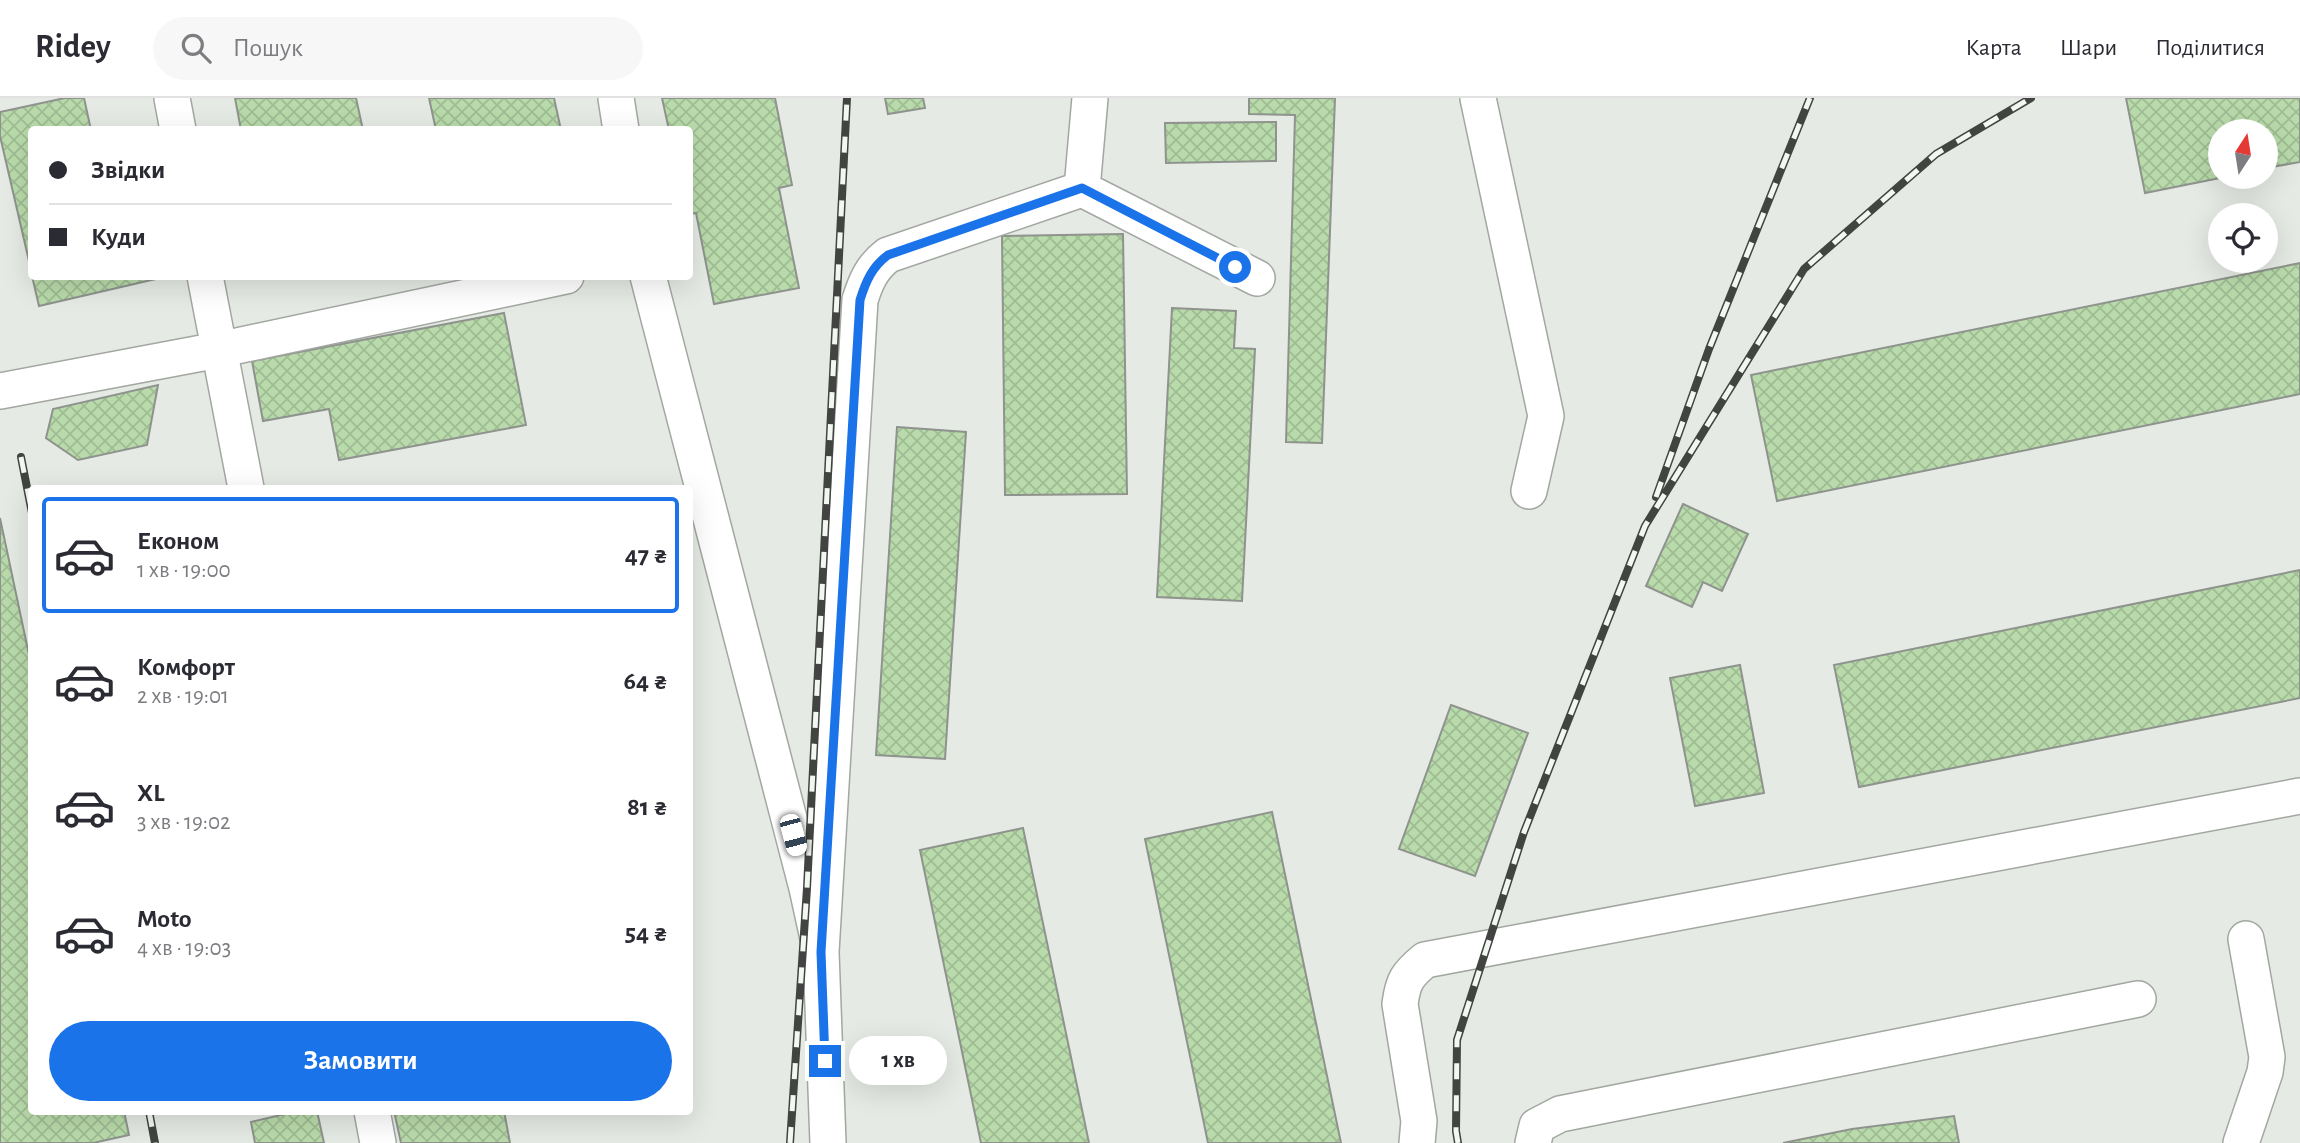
<!DOCTYPE html>
<html lang="uk">
<meta charset="utf-8">
<style>
:root{--surface:#fff;--page:#f7f7f7;--text:#2b2b33;--muted:#7c7c81;--line:#e1e1e2;--accent:#1a73e8}
body{margin:0;font-family:"Alegreya Sans",sans-serif;background:var(--page);color:var(--text);height:100vh;display:flex;flex-direction:column;font-size:26px;white-space:nowrap}
*{box-sizing:border-box;margin:0}
p{font-size:23px;color:var(--muted)}
.icon{flex:none;width:38px;height:38px;fill:none;stroke:currentColor;stroke-width:2;stroke-linecap:round;stroke-linejoin:round}
.map{position:relative;flex:1;overflow:hidden}
.side{position:absolute;left:28px;top:387px;width:665px;height:630px;display:flex;flex-direction:column;background:var(--surface);border-radius:7px;box-shadow:0 7px 28px #0002}
.side>*{flex:none}
.hud{position:absolute;left:28px;top:28px;width:665px;height:154px;border-radius:7px;box-shadow:0 7px 28px #0002;display:grid;align-content:center;height:154px;padding:0 21px;background:var(--surface)}
.needle{width:46px;rotate:12deg}
.buttons{position:absolute;left:2208px;top:21px;display:grid;gap:14px}
.buttons a{display:grid;place-items:center;width:70px;height:70px;border-radius:50%;background:var(--surface);box-shadow:0 7px 28px #0002;font-size:35px}
.end{position:absolute;width:32px;height:32px;margin:-16px;border:9px solid #1a73e8;background:#fff;box-shadow:0 0 0 4px #fff}
.from{border-radius:50%}
.bubble{position:absolute;height:49px;border-radius:24px;background:var(--surface);box-shadow:0 7px 28px #0002;font-size:23px;font-weight:700;line-height:49px;text-align:center}
.car{position:absolute;width:21px;height:42px;margin:-21px -10px;border-radius:9px;box-shadow:0 0 5px 2px #0007;background:linear-gradient(#fff 24%,#345 0 40%,#fff 0 76%,#345 0 86%,#fff 0)}
.hud b{display:flex;align-items:center;gap:24px;height:66px;font-size:26px}
.hud b+b{border-top:2px solid var(--line)}
.hud i{width:18px;height:18px;background:var(--text)}
ul{padding:12px 0 0;list-style:none}
li{display:flex;align-items:center;gap:21px;height:116px;margin:0 14px 10px;padding:0 7px;border:4px solid transparent;border-radius:7px}
li div{flex:1}
li b{display:block;font-size:26px}
li em{font-style:normal;font-weight:700}
li.active{border-color:var(--accent)}
li>.icon{width:63px;height:63px;stroke-width:1.5}
.action{display:flex;gap:14px;margin-top:auto;padding:14px 21px}
.action a{flex:1;height:80px;border-radius:42px;background:var(--accent);color:#fff;font-size:28px;font-weight:700;line-height:80px;text-align:center}
header{display:flex;align-items:center;gap:42px;box-sizing:border-box;height:98px;padding:0 35px;background:var(--surface);border-bottom:2px solid var(--line)}
header strong{font-size:33px}
nav{display:flex;gap:38px;margin-inline-start:auto;font-size:24px}
.search{width:490px;height:63px;background:var(--page);display:flex;align-items:center;gap:18px;box-sizing:border-box;padding:0 24px;border-radius:38px;color:var(--muted);font-size:26px}
.map>svg:first-child{display:block}
</style>
<header>
<strong>Ridey</strong>
<div class="search"><svg class="icon" aria-label="search" viewBox="0 0 24 24"><circle cx="10" cy="10" r="6"/><path d="M15 15l6 6"/></svg>Пошук</div>
<nav><a>Карта</a><a>Шари</a><a>Поділитися</a></nav>
</header>
<div class="map">
<svg width="2300" height="1045" viewBox="0 0 2300 1045">
<defs>
<pattern id="building-cross-hatch" width="8" height="8" patternUnits="userSpaceOnUse" patternTransform="scale(1.75)"><rect width="8" height="8" fill="#b9dbab"/><path d="M0 0l8 8M0 8l8-8" fill="none" stroke="#9fbc93"/></pattern>
</defs>
<rect width="100%" height="100%" fill="#e5eae4"/>
<path fill="url(#building-cross-hatch)" stroke="#8f938d" stroke-width="2" d="M65 0H84L91 32H32V176L0 38V14Z
M235 0H356L363 32H241Z
M429 0H554L561 32H436Z
M662 0H775L792 87 779 90 799 190 714 206 696 115 690 116V32H669Z
M885 0H923L925 10 888 16Z
M1249 0H1335L1322 345 1286 344 1295 17 1249 16Z
M2126 0H2300V64L2266 70V33H2221V79H2225L2145 95Z
M1276 24V63L1166 65 1165 25Z
M1123 136 1127 396 1005 397 1002 138Z
M2300 165V296L1777 403 1751 277Z
M32 178H159L160 180 39 208Z
M1172 210 1236 213 1234 250 1255 251 1242 503 1157 499Z
M504 215 526 327 339 362 329 311 263 323 252 263Z
M158 287 147 347 78 362 46 340 53 311Z
M897 329 966 334 945 661 876 657Z
M1683 406 1748 436 1722 493 1703 484 1692 509 1646 488Z
M0 420 32 571V1013H124L129 1037 93 1045H0Z
M2300 472V600L1859 689 1834 567Z
M1740 567 1764 695 1695 708 1670 580Z
M1451 607 1528 635 1475 778 1399 751Z
M1272 714 1341 1045H1208L1145 741Z
M1023 730 1089 1045H981L920 752Z
M298 1013H317L324 1045H255L251 1024Z
M394 1013H504L510 1045H401Z
M1954 1018 1959 1045H1783L1852 1031Z"/>
<g fill="none" stroke-linecap="round" stroke-linejoin="round">
<g stroke="#a3a7a1" stroke-width="38">
<path id="minor" d="M172 0 178 32
M616 0 621 32
M1478 0 1546 318 1529 393
M1082 91 1257 180
M205 178 246 390
M648 178 807 790 821 854 828 1045
M0 293 218 252 566 178
M821 854 860 202C866 183 872 169 888 157L1082 91 1090 0
M372 1013 378 1045
M1417 1045 1419 1023 1400 906C1403 883 1407 877 1425 862L2300 698
M1533 1045 1537 1028 1560 1016 2138 901
M2241 1045 2265 974 2267 959 2246 841"/>
</g>
<use href="#minor" stroke="#fff" stroke-width="35"/>
<g stroke="#414440" stroke-width="8">
<path id="rail" d="M21 359 32 415
M1656 399 1709 251 1810 0
M149 1013 155 1045
M790 1045 807 790 847 0
M1458 1045 1456 1033 1457 942 1524 734 1645 428 1804 171 1936 56 2031 0"/>
</g>
<use href="#rail" stroke="#f3f7f1" stroke-width="5" stroke-dasharray="16" stroke-linecap="butt"/>
</g>
<g fill="none" stroke-linecap="round" stroke-linejoin="round">
<path stroke="#1a73e8" stroke-width="9" d="M825 963 821 854 860 202C866 183 872 169 888 157L1082 90 1235 169"/>
</g>
</svg>
<div class="buttons">
<a><svg class="needle" viewBox="-14 -14 28 28"><path d="M0-13l5 13h-10z" fill="#e53935"/><path d="M0 13l5-13h-10z" fill="#7c7c81"/></svg></a>
<a><svg class="icon" aria-label="locate" viewBox="0 0 24 24"><circle cx="12" cy="12" r="6"/><path d="M12 2v4M12 18v4M2 12h4M18 12h4"/></svg></a>
</div>
<i class="end from" style="left:1235px;top:169px"></i>
<i class="end" style="left:825px;top:963px"></i>
<div class="bubble" style="left:849px;top:938px;width:98px">1 хв</div>
<i class="car" style="left:793px;top:737px;rotate:165deg"></i>
<div class="hud">
<b><i class="from"></i>Звідки</b>
<b><i></i>Куди</b>
</div>
<section class="side">
<ul>
<li class="active"><svg class="icon" aria-label="car" viewBox="0 0 24 24"><path d="M5 17H2v-5l4-1 3-4h7l3 4 3 1v5h-3M9 17h6M6 11h13"/><circle cx="7" cy="17" r="2"/><circle cx="17" cy="17" r="2"/></svg><div><b>Економ</b><p>1 хв · 19:00</p></div><em>47 ₴</em></li>
<li><svg class="icon" aria-label="car" viewBox="0 0 24 24"><path d="M5 17H2v-5l4-1 3-4h7l3 4 3 1v5h-3M9 17h6M6 11h13"/><circle cx="7" cy="17" r="2"/><circle cx="17" cy="17" r="2"/></svg><div><b>Комфорт</b><p>2 хв · 19:01</p></div><em>64 ₴</em></li>
<li><svg class="icon" aria-label="car" viewBox="0 0 24 24"><path d="M5 17H2v-5l4-1 3-4h7l3 4 3 1v5h-3M9 17h6M6 11h13"/><circle cx="7" cy="17" r="2"/><circle cx="17" cy="17" r="2"/></svg><div><b>XL</b><p>3 хв · 19:02</p></div><em>81 ₴</em></li>
<li><svg class="icon" aria-label="car" viewBox="0 0 24 24"><path d="M5 17H2v-5l4-1 3-4h7l3 4 3 1v5h-3M9 17h6M6 11h13"/><circle cx="7" cy="17" r="2"/><circle cx="17" cy="17" r="2"/></svg><div><b>Moto</b><p>4 хв · 19:03</p></div><em>54 ₴</em></li>
</ul>
<div class="action"><a>Замовити</a></div>
</section>
</div>
